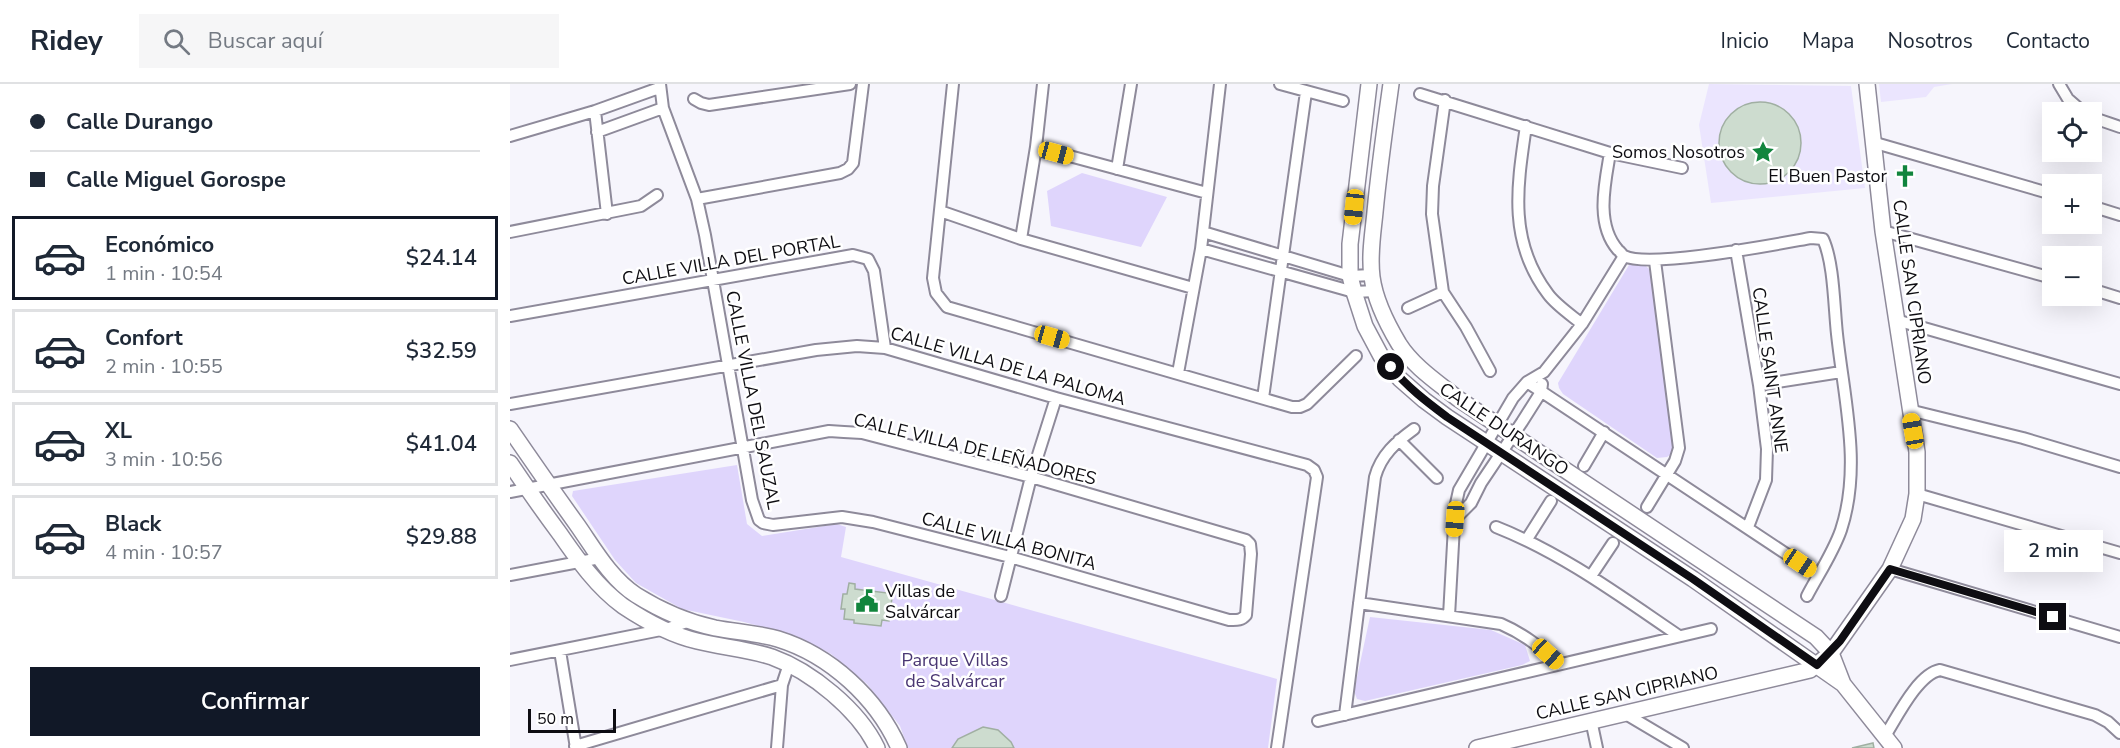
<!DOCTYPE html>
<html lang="es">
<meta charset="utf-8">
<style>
:root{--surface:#fff;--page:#f6f6f7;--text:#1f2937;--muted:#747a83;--line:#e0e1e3;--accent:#111827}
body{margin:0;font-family:"Nunito Sans",sans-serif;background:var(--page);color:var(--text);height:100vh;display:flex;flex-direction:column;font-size:22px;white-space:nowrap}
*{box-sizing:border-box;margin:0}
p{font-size:20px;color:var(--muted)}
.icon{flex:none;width:33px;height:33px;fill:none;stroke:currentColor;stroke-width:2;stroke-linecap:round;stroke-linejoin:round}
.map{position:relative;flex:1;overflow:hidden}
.panel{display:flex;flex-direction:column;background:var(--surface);width:510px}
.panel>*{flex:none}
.hud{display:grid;align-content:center;height:132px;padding:0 30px;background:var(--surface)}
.buttons{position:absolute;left:1532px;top:18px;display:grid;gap:12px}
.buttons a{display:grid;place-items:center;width:60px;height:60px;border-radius:0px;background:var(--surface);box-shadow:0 6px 24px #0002;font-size:30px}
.scale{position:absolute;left:18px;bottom:15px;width:88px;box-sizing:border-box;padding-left:6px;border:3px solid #0e0d12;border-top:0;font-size:16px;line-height:21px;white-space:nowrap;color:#0e0d12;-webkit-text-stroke:4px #fff;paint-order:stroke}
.end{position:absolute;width:27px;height:27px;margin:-14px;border:8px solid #0e0d12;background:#fff;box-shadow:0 0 0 3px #fff}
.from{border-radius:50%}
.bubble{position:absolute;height:42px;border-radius:0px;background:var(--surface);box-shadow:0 6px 24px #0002;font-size:20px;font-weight:600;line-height:42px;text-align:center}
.car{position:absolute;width:18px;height:36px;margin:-18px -9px;border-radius:8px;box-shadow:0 0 4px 2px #0007;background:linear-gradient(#f5c518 24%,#345 0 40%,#f5c518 0 76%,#345 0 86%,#f5c518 0)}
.hud b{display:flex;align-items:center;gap:21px;height:57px;font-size:22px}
.hud b+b{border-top:2px solid var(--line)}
.hud i{width:15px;height:15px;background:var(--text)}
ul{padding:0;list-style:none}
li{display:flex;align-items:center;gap:18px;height:84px;margin:0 12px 9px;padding:0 18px;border:3px solid var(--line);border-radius:0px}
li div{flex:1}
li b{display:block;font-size:22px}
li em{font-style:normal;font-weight:600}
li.current{border-color:var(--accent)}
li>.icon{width:54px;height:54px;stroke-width:1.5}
.action{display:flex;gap:12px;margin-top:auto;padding:12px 30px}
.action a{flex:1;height:69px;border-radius:0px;background:var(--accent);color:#fff;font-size:24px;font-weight:600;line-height:69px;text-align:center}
header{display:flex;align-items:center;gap:36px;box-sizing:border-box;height:84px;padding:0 30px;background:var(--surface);border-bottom:2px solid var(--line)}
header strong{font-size:28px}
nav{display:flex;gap:33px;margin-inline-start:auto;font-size:21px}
.search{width:420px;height:54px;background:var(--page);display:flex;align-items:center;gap:15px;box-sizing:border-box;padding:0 21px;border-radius:0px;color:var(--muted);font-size:22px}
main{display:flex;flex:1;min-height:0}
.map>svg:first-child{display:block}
</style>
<header>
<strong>Ridey</strong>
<div class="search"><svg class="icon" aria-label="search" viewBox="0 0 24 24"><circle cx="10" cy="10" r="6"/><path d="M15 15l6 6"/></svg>Buscar aquí</div>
<nav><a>Inicio</a><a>Mapa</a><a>Nosotros</a><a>Contacto</a></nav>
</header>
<main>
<section class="panel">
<div class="hud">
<b><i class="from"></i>Calle Durango</b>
<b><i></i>Calle Miguel Gorospe</b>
</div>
<ul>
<li class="current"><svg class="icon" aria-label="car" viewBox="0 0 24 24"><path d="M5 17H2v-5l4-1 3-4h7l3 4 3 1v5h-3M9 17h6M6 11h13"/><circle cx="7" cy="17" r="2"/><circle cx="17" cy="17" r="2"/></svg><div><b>Económico</b><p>1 min · 10:54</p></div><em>$24.14</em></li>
<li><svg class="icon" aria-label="car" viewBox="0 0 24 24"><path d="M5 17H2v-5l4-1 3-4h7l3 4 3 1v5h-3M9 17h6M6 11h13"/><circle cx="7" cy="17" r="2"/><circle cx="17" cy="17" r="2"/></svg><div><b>Confort</b><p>2 min · 10:55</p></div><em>$32.59</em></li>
<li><svg class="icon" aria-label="car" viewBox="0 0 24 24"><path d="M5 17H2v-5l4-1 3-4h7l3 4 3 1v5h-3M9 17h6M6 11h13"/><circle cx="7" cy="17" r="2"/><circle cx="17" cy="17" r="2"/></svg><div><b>XL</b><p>3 min · 10:56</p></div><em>$41.04</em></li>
<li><svg class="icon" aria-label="car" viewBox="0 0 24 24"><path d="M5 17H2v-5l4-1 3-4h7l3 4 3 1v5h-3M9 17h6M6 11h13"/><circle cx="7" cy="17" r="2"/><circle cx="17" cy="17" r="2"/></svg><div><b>Black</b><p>4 min · 10:57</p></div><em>$29.88</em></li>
</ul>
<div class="action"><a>Confirmar</a></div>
</section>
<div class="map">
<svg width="1610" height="664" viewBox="0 0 1610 664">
<rect width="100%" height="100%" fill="#f6f5fc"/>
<path fill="#ebe5fe" d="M1199 0 1341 2 1355 104 1201 119 1189 41Z
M1369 0H1442L1424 3 1416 13 1371 18Z"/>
<path fill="#dfd5fc" d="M572 89 657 113 631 163 541 142 537 107Z
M1125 180 1135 181 1140 186 1166 367 1157 373 1147 374 1053 310 1049 304 1048 299 1119 181Z
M227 381 237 440 252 452 327 440 336 443 331 473 767 595 758 664H398L390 642 357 600 321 570 286 552 234 538 172 525 126 499 105 476 62 412 63 407Z
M860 533 981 546 1015 561 1020 577 1012 581 855 617 847 615 844 607Z"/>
<path fill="#cddccf" stroke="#a0afa2" stroke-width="1.5" d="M1209 59a41 41 0 1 1 82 0a41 41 0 1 1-82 0Z
M339 499 345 500V505L377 509V506H383L379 537 372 536 371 542 344 539V536L334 535 335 525H331L333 510H337Z
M473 643 488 646 501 658 504 664H442L448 655Z
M1363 659 1364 664H1342Z"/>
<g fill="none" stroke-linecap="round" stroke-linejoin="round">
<g stroke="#8e8a9a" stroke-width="14">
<path id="street" d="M443 0 423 194 426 209 437 223 782 323H790L797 320 846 272
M770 0 833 17
M1549 0 1558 15 1573 28
M910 10 1100 69 1172 84
M184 15 191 19 199 21 340 0
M935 16 923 102 922 130 933 208 956 243 980 287
M85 27 97 130
M1581 33 1610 43
M1016 42C1007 103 998 157 1038 210 1046 221 1061 231 1072 240
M87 48 153 24
M0 52 85 27 149 4
M1362 58 1542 110
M526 63 697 109
M1100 69C1095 99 1085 140 1108 166 1109 166 1113 172 1114 172 1140 185 1267 160 1301 154L1313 155C1324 179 1324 223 1327 250 1334 316 1352 382 1331 446 1323 469 1308 491 1297 512
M607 85 621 0
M187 115 330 89 338 85 343 79 353 0
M1581 122 1610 131
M430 127 511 155 683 204
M1373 147 1542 194
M0 148 131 122 147 111
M693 148 840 192 862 191
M511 155 526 63 533 0
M691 165 844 208 865 207
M1226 166 1249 301 1257 365 1256 396 1238 443
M1581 205 1610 214
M898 224 933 208
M0 232 343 171 358 175 364 187 375 264
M1386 236 1610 300
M668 289 691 165 710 0
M1017 298 1308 491
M1249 301 1331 288
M753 314 796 8
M0 320 306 266 347 262 375 264 546 314 797 381 804 386 807 393 767 664
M1399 326 1513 354 1610 383
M889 356 927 394
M1074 382 1094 348
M0 408 319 347 334 348 352 349 521 393 736 456 740 460 741 470 736 531C731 537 726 536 719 536L500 473 363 438 332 433 263 441 253 439 249 436 242 416 195 151 187 115 153 24 150 0
M1407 410 1610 469
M1137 423 1165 377 1169 364 1145 177
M945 435 961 419 971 399 1012 338 1031 308 1032 300
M986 443C1052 469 1110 512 1169 552
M1017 455 1041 417
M1380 485 1610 553
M0 491 90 474
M1081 492 1103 459
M491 512 521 393 546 314
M849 519 991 540C1014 550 1030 563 1049 580
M939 532 945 424 949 406 1003 314 1017 298 1034 288 1072 240 1114 172
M50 567 66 664
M0 576 156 545 180 537
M1114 629 1173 664
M835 631 865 393C871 371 886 358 904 345
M1081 636 1087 664
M808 637 1201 545
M1375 652C1387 633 1408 590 1430 586L1585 631 1598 638 1610 649
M65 662 272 601
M267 664 272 601 279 580"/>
</g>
<g stroke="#8e8a9a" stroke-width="18">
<path id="secondary" d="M859 0 840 160V192L844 208 855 242 871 272 890 295 914 316 937 333 1183 495 1333 600 1384 664
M881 0C875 43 869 85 865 128 863 149 859 171 862 193 865 216 877 240 889 260 903 282 927 298 947 314L1306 553 1321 569 1333 600
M0 345C22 377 45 410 68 442 84 465 101 495 126 511 150 526 177 538 205 544 226 548 247 549 268 555 320 571 367 614 389 664
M0 379C16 403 33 427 50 450 68 476 87 503 113 522 134 536 161 551 187 557 211 563 238 565 262 573 301 587 349 626 367 664
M967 664 1300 586 1321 569 1380 485 1403 435 1407 410V368L1373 147 1357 0"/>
</g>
<use href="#street" stroke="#fff" stroke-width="10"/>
<use href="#secondary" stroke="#fff" stroke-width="15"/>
</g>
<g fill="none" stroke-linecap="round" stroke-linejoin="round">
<path stroke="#0e0d12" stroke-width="8" d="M881 283C897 303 917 318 937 333L1183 495 1307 581 1330 557 1380 485 1543 533"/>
</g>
<defs>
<g id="sight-bare" transform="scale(1.8)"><path d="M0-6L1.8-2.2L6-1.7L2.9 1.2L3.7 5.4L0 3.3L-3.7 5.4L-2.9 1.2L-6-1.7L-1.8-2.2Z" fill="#12853d" stroke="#fff" stroke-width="2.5" paint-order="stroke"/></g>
<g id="church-bare" transform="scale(1.8)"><path d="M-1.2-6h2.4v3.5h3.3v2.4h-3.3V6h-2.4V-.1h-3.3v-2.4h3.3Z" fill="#12853d" stroke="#fff" stroke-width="2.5" paint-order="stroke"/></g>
<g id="civic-bare" transform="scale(1.8)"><path d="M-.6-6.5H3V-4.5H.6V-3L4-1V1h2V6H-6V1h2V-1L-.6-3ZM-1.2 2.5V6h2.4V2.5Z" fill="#12853d" stroke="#fff" stroke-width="2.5" paint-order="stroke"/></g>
</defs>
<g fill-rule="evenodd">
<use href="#sight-bare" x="1253" y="68"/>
<use href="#church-bare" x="1395" y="92"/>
<use href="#civic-bare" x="357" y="517"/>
</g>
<g text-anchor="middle" stroke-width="5" stroke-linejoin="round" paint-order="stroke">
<g font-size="18" fill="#0e0d12" stroke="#fff" text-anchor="end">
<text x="1235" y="74">Somos Nosotros</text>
<text x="1377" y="98">El Buen Pastor</text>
<text x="375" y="513" text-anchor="start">Villas de<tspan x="375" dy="21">Salvárcar</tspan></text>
</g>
<g font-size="18" fill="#0e0d12" stroke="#fff">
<text transform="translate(221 176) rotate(-10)" y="6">CALLE VILLA DEL PORTAL</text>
<text transform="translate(1402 208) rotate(82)" y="6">CALLE SAN CIPRIANO</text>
<text transform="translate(498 282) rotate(16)" y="6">CALLE VILLA DE LA PALOMA</text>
<text transform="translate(1260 286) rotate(82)" y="6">CALLE SAINT ANNE</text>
<text transform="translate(243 316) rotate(79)" y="6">CALLE VILLA DEL SAUZAL</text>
<text transform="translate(994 345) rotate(34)" y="6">CALLE DURANGO</text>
<text transform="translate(465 365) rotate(14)" y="6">CALLE VILLA DE LEÑADORES</text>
<text transform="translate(499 457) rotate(15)" y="6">CALLE VILLA BONITA</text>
<text transform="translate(1117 609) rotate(-13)" y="6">CALLE SAN CIPRIANO</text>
</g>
<g font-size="18" fill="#4a3773" stroke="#fff">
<text x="445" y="582">Parque Villas<tspan x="445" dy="21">de Salvárcar</tspan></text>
</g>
</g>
</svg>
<div class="buttons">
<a><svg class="icon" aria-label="locate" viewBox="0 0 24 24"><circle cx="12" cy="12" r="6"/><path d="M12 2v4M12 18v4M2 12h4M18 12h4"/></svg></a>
<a>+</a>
<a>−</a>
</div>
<div class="scale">50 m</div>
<i class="end from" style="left:881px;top:283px"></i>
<i class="end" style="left:1543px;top:533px"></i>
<div class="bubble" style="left:1494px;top:446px;width:99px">2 min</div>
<i class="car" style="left:546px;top:69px;rotate:105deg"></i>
<i class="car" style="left:844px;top:123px;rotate:186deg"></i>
<i class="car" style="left:542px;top:253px;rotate:106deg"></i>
<i class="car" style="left:1403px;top:347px;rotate:350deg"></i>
<i class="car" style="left:945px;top:435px;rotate:184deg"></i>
<i class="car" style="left:1290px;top:479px;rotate:124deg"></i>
<i class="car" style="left:1038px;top:570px;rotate:132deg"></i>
</div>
</main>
